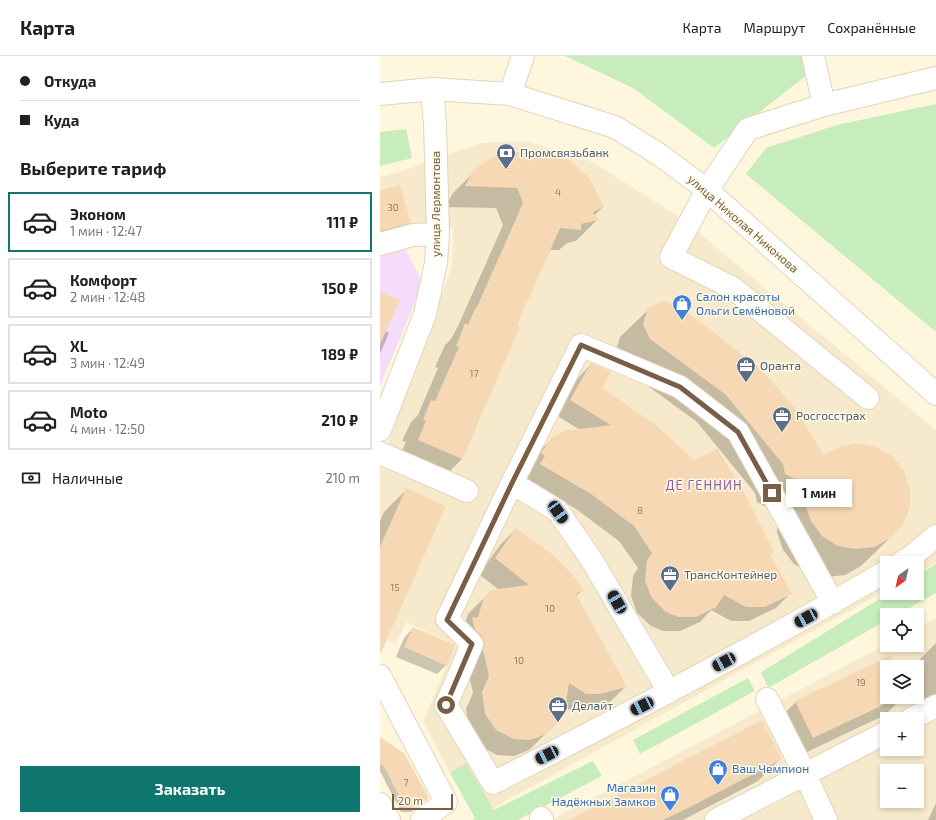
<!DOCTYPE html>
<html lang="ru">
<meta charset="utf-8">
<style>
:root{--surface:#fff;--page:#f2f2f2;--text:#202124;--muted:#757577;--line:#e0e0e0;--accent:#0f766e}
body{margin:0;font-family:"Exo 2",sans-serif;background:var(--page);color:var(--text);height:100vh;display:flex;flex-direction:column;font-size:15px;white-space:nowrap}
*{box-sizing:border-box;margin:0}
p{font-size:13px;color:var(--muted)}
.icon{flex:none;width:22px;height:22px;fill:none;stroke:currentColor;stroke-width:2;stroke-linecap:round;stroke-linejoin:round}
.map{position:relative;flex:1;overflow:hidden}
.drawer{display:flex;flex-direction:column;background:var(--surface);width:380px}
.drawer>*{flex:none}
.top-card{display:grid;align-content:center;height:88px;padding:0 20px;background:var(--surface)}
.needle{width:26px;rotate:213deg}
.fabs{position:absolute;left:500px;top:500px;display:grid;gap:8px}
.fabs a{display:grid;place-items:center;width:44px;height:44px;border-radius:0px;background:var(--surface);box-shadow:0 2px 6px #0003;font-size:20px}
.scale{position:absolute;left:12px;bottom:10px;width:61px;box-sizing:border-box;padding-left:4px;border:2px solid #775e44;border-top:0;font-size:11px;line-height:14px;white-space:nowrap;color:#775e44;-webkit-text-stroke:3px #fff9e7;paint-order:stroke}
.end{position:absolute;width:18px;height:18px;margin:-9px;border:5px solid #775e44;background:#fff;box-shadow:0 0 0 2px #fff}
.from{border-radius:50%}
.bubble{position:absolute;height:28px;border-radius:0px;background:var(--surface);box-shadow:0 2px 6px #0003;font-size:13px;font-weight:700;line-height:28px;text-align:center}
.car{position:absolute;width:12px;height:24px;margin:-12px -6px;border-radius:5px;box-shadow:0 0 3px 1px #0007;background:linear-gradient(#222 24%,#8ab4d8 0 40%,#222 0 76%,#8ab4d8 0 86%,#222 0)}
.top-card b{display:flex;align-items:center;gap:14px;height:38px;font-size:15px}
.top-card b+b{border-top:1px solid var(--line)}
.top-card i{width:10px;height:10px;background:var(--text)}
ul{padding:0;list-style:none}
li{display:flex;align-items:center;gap:12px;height:60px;margin:0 8px 6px;padding:0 12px;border:2px solid var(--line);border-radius:0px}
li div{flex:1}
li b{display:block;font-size:15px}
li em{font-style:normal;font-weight:700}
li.active{border-color:var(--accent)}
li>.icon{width:36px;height:36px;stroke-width:1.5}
h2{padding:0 20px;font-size:18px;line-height:48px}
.pay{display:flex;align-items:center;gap:10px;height:44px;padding:0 20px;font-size:15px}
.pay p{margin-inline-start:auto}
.cta{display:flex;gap:8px;margin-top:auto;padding:8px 20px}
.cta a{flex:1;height:46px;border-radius:0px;background:var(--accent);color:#fff;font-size:16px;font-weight:700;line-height:46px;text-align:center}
header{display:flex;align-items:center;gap:24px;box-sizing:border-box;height:56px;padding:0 20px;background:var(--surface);border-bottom:1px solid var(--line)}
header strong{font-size:19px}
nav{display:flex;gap:22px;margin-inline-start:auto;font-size:14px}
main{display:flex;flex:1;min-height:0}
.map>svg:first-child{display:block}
</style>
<header>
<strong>Карта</strong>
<nav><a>Карта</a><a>Маршрут</a><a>Сохранённые</a></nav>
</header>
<main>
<section class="drawer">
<div class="top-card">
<b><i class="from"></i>Откуда</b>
<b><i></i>Куда</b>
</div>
<h2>Выберите тариф</h2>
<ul>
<li class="active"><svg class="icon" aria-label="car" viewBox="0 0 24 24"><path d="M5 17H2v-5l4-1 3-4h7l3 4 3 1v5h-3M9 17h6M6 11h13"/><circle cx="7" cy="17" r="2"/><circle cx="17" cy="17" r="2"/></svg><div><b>Эконом</b><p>1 мин · 12:47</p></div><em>111 ₽</em></li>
<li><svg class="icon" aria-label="car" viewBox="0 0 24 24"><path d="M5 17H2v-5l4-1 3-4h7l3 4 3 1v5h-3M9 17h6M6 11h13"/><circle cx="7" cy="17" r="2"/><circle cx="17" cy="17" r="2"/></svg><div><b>Комфорт</b><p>2 мин · 12:48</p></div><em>150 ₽</em></li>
<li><svg class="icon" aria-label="car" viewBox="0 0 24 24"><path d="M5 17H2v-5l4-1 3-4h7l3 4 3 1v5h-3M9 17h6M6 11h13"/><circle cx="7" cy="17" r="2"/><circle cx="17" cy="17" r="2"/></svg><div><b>XL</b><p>3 мин · 12:49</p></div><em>189 ₽</em></li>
<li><svg class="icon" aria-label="car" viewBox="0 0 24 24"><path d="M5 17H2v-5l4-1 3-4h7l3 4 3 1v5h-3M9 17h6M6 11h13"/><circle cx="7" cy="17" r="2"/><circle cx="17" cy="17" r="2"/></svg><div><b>Moto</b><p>4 мин · 12:50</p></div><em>210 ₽</em></li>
</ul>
<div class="pay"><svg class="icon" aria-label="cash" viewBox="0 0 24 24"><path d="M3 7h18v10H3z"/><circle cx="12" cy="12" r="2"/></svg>Наличные<p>210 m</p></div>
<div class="cta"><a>Заказать</a></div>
</section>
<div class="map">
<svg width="556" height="764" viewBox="0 0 556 764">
<rect width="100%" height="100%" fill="#fef7de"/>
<path fill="#f7eacc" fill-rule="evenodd" d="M145 85 211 105 302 163 556 374V507L537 518V507H507V534L95 762 43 666 75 589 26 566 16 588 0 581V410L72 210 73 172 0 192V121L19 116 101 87Z
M554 563H556V764H171L507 588V589H537V572ZM507 611H537V641H507ZM507 663H537V693H507ZM507 715H537V745H507Z"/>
<path fill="#f4dcfa" d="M24 190 43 227 0 330V197Z"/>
<path fill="#c8edbc" d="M185 0H423L427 19 334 92 253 32Z
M556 48V276L366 118 386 92 457 69Z
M26 73 32 102 0 110V76Z
M556 508V537L517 559H507V564L388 632 381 616 509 537H537V520Z
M368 622 375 635 260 698 253 684Z
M213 705 222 720 138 764H92L95 762 70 717 86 707 114 754Z"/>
<path fill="#0003" d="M94 116 223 151 214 160 217 164 196 185 187 187 179 194H169L136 269 139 271 82 403 61 424 17 405 26 386 22 385 31 366 38 359 58 312 55 311 65 289 71 283 78 270 123 169 116 152 65 151 73 137Z
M0 135 30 166 8 189 0 191Z
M0 237 5 275 9 277 0 298Z
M269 253 444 400 510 482 481 510 465 519 447 521 429 517 414 508 403 494 397 476 398 457 377 446 375 437 317 366 242 311 235 297 240 281Z
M211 308 221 332 392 496 389 499 410 538 396 552 369 565H351L331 554 320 566 300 575H283L271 570 257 557 251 540 253 520 258 512 239 485 196 453 146 423 150 415 147 412 156 398 172 383 200 374 176 359 197 323Z
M26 434 0 585V465L4 456Z
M136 473 203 534 196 540 245 631 229 647 202 654H190L184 651 178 666 149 694 134 700 117 699 100 690 89 675 86 653 93 637 87 611 84 571 88 558 105 541 119 534 99 518 120 489Z
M33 572 66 609 57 618 16 601 24 582Z
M556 587V653L528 641H537V612L541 602Z
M510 600 515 611H507V641H523L505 659 410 704 393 668 416 646Z
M0 681 43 746 31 756H21L0 715Z
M400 703 378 725 303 764H191Z
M556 747V764H548Z"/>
<path fill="#f6d8b4" d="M125 95 172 98 191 105 210 123 224 151 213 156 218 164 201 168V174L180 172 137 269 140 271 82 403 38 384 46 365 43 364 51 344 55 345 79 291 76 290 85 267 88 269 96 251H97L143 147 137 132 85 130 93 115 108 104Z
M20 129 31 167 0 175V134Z
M0 236 20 244 0 288Z
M283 245 299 250 381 313 413 350 444 399 461 390 479 387 497 391 513 401 524 415 530 433V451L523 468 511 482 494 491 476 493 458 490 442 480 431 465 425 448 426 429 405 418 403 408 345 338 270 283 263 268 268 252Z
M211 307 231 316 222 332 277 370 314 404 337 393 364 436 394 496 390 498 412 538 385 551H366L344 539 336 551 316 561H299L286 556 272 542 265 525 267 504 272 497 254 470 211 438 160 408 165 400 161 397 171 382 184 375 231 369 190 344Z
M26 432 66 450 0 599V491Z
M136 472 171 497 191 517 204 534 196 538 247 631 219 638H206L189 627 185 654 178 667 166 678 151 684 134 683 116 674 105 658 102 636 109 620 103 594 104 585 101 579 95 574 92 562 98 561 104 541 111 534 149 529 115 502Z
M33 571 75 589 67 610 24 591Z
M511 599 516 611H507V641H520L433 682 415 645Z
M382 664 402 703 312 750 283 764H189Z
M0 681 24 697 49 742 37 752H25L4 710 0 708Z"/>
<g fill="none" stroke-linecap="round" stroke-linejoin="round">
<g stroke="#e3d4ba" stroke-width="24">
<path id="minor" d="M433 0 444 49
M0 38 52 33 130 38 235 71 280 99 327 134 556 338
M130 38 143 0
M0 188 33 179 58 178
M488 342 353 232 291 201 327 134 368 73 444 49 556 22
M0 374 45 258 56 207 58 178 55 67 52 33
M0 397 87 435
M132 427 178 455 213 506 289 636
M521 507 531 501 556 480
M453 547 358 376 300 331 201 289 132 427 67 563 92 588 66 649 113 727C246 659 378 590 507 515
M0 620 66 746 42 764
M387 643 425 718 446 764
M531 663 556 650
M0 748 9 764
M161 762 162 764
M336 764 507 676"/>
</g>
<use href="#minor" stroke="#fff" stroke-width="22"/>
</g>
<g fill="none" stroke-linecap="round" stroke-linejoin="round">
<path stroke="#775e44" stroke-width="5" d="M66 649 92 588 67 564 132 427 201 289 300 331 358 376 392 437"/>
</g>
<defs>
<g id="bank-pin" transform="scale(1)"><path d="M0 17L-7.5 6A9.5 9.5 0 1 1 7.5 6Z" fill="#5c6f8a" stroke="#fff9e7"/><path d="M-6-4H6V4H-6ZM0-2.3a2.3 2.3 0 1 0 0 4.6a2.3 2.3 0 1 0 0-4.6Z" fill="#fff"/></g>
<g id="shop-pin" transform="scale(1)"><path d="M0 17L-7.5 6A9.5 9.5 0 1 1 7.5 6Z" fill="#3f7fe0" stroke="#fff9e7"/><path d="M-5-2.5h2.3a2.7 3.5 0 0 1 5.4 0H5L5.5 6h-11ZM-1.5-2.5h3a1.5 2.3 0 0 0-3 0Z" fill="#fff"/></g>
<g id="office-pin" transform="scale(1)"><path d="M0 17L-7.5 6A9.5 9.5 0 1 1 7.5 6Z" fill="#5c6f8a" stroke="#fff9e7"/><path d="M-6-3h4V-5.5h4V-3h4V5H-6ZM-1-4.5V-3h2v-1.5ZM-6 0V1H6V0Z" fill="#fff"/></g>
</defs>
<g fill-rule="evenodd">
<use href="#bank-pin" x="126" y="97"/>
<use href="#shop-pin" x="302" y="248"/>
<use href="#office-pin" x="366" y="310"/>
<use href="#office-pin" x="402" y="360"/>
<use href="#office-pin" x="290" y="519"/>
<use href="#office-pin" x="178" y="650"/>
<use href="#shop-pin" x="338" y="713"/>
<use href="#shop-pin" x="290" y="739"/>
</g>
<g text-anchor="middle" stroke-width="3" stroke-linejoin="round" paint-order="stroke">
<g font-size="10" fill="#977c60">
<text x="178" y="140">4</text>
<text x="13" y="155">30</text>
<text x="94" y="321">17</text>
<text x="260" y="458">8</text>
<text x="15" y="535">15</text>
<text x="170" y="556">10</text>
<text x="139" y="608">10</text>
<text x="481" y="630">19</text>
<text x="26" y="730">7</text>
</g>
<g font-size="12" fill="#4e5e75" stroke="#fff9e7" text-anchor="start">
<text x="140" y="101">Промсвязьбанк</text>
<text x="380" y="314">Оранта</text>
<text x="416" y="364">Росгосстрах</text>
<text x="304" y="523">ТрансКонтейнер</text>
<text x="192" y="654">Делайт</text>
</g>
<g font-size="12" fill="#775e44" stroke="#fff9e7">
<text transform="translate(56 148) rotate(-90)" y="4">улица Лермонтова</text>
<text transform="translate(363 168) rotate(41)" y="4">улица Николая Никонова</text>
</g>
<g font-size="12" fill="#366cbe" stroke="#fff9e7" text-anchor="start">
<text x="316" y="245">Салон красоты<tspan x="316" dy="14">Ольги Семёновой</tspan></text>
<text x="352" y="717">Ваш Чемпион</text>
<text x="276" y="736" text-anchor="end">Магазин<tspan x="276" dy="14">Надёжных Замков</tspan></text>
</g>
<g font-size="13" letter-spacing="1" fill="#905f9b" stroke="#fff9e7">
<text x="324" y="434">ДЕ ГЕННИН</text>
</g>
</g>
</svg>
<div class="fabs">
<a><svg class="needle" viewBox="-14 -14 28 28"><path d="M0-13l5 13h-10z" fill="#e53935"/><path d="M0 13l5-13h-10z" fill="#757577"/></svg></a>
<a><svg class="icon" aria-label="locate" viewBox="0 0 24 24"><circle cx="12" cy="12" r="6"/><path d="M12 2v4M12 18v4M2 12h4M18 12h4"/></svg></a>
<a><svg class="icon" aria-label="layers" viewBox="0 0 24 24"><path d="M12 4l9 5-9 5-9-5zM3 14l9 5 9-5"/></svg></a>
<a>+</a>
<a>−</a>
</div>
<div class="scale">20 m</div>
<i class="end from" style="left:66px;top:649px"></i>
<i class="end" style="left:392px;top:437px"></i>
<div class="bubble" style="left:406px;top:423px;width:66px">1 мин</div>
<i class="car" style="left:178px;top:456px;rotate:145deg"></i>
<i class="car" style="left:237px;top:546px;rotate:330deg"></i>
<i class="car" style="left:426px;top:562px;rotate:241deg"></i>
<i class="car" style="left:344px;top:606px;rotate:242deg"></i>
<i class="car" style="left:262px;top:650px;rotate:243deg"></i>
<i class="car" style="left:167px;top:699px;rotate:243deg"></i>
</div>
</main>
